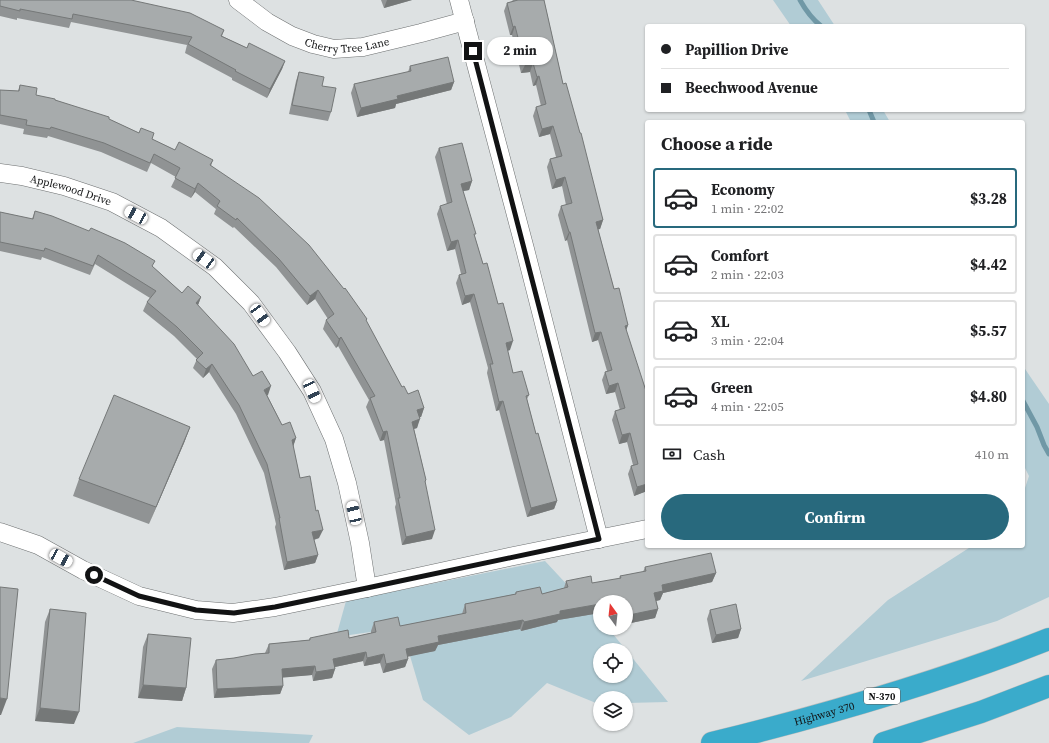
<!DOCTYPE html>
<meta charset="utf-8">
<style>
:root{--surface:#fff;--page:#f2f2f2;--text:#202124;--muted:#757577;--line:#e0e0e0;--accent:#28697d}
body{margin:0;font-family:"Source Serif 4",serif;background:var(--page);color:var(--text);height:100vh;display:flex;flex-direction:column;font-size:15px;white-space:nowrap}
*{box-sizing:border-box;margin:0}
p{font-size:13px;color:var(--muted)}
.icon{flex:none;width:22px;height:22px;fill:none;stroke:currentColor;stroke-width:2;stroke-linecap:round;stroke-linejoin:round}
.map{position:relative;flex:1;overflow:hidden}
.details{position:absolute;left:645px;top:120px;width:380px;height:428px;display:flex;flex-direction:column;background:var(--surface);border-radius:4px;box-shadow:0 1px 3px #0004}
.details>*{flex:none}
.hud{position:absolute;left:645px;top:24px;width:380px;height:88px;border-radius:4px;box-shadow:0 1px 3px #0004;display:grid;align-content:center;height:88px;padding:0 16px;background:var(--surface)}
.needle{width:26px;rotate:345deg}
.tools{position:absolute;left:593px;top:595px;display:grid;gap:8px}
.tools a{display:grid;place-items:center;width:40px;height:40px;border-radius:50%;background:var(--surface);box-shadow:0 1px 3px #0004;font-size:20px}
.end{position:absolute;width:18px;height:18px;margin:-9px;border:5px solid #121314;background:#fff;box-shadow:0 0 0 2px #fff}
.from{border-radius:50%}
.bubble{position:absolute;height:28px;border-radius:14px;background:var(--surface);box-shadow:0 1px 3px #0004;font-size:13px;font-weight:700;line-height:28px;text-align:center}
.car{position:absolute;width:12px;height:24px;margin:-12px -6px;border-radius:5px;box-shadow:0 0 3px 1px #0007;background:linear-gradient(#fff 24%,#345 0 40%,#fff 0 76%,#345 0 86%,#fff 0)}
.hud b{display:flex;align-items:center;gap:14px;height:38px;font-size:15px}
.hud b+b{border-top:1px solid var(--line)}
.hud i{width:10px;height:10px;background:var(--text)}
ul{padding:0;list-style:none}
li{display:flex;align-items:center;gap:12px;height:60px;margin:0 8px 6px;padding:0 8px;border:2px solid var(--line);border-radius:4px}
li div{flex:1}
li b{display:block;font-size:15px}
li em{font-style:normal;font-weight:700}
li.on{border-color:var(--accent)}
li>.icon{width:36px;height:36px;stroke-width:1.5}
h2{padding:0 16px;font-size:18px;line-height:48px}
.pay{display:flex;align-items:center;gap:10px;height:44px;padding:0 16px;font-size:15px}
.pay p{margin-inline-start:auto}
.action{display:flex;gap:8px;margin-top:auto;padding:8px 16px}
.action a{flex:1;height:46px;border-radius:24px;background:var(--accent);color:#fff;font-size:16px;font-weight:700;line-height:46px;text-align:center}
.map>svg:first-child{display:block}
</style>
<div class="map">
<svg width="1049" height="743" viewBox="0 0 1049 743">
<rect width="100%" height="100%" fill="#dde1e2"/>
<path fill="#b1ccd5" d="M773 0H818L835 26H791Z
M845 110H883L890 122H851Z
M1023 366 1049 404V597L997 621 801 681 888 600 972 546H1023V494L1029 476 1023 464Z
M545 561 600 620V628H608L626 650H600V676H626V650L668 702 626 703V698H600V703H596L547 683 511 717 469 735 423 700 410 656 398 628 336 637 346 601Z
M177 727 313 735 309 743H133Z"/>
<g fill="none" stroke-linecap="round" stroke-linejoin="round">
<path stroke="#7098a6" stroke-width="5" d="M800 0C806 11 811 18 821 26
M869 110 874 122
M1023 401 1037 427 1044 445 1049 454"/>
<g stroke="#6d7071" stroke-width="19">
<g id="street">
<path id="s1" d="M238 0 267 22 292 36 313 44 334 49 363 47 421 33 465 21"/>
<path d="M459 0 525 249 599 539"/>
<path id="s2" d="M0 173 22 176 64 186 112 202 161 228 215 267 251 303 287 352 312 391 334 439 347 483 360 543 367 588"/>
<path d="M0 532 38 545 83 570 139 596 196 610 233 613 275 607 367 588 509 557 647 529"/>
</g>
</g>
<g stroke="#bdbdbd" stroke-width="23">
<g id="highway">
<path id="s3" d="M712 743C826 715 940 682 1049 639"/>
<path d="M884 743 981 712 1049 686"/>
</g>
</g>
<use href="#street" stroke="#fff" stroke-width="18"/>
<use href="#highway" stroke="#3aabcb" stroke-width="22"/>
</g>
<path fill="#909394" d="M0 0 224 30 222 36 247 48 285 61 282 69 267 98 232 80V78L185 53 187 45 71 22 69 28 17 18V20L0 16Z
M381 0H412L384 8Z
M512 0H544L563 84 603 220 600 229H598L614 289 628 325 626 330 647 491 634 496 628 474 631 466 633 465 627 442 619 444 612 420 615 411 620 410 615 392 606 394 602 380 605 372 607 371 598 340 592 342 567 240 565 241 558 215 561 206 566 205 562 186 552 189 547 167 550 159 556 157 550 134 539 137 533 116 536 107 541 106 536 85 533 86 530 72 521 73 512 35H510L504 11 507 3 513 1Z
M410 66 454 82 451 90 396 104 395 108 357 117 351 93 354 84 408 72Z
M299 72 322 86 331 112 328 121 289 114 296 81Z
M20 85 36 95 55 100 109 119 152 139 175 150 213 160 211 166 367 319 366 321 402 387 408 394 424 408 421 417H419L417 428 414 429 426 480 425 483 432 539 402 545 395 507 396 504 384 440 380 441 366 407 369 400 338 346 336 348 323 329 326 320 328 319 315 299 307 305 276 267 234 227 233 228 214 214 216 209 195 192 191 198 171 187 176 177 151 163 147 172 101 152 48 136 47 138 23 134 24 129 0 124V90L18 91Z
M439 148 472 181 469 190 463 191 475 237 483 264 510 350 507 351 513 373 529 395 527 399 536 434 557 501 554 509 527 517 499 410 496 411 487 373 488 368 470 302 462 305 456 283 459 275 461 274 455 249 447 251 437 214 440 206 447 204 435 157Z
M35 211 153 267 182 293 201 297 198 305 268 395H267L282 425 296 438 293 446 300 478 319 538 314 540 318 555 315 563 284 570 275 527 276 524 264 473 236 414 209 372 203 378 193 368 197 359 174 336 143 311 147 302 150 298 95 264 90 275 42 257 41 260 0 251V212L32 219Z
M190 427 184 443 149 524 73 496 79 479Z
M645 567 716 573 712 582 663 593 660 600 656 601 658 609 655 618 626 624V602H600V613L558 620 557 622 521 631 520 629 438 645 435 651 407 656 408 659 405 667 383 673 380 663 364 666 363 661 335 667V669L332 678 313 681 312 675 283 677V686L280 694 214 698 212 669 216 660 234 658 265 653 269 644 309 640 310 638H349L371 633V631L374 622 400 626 462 614 465 604 515 594 516 592 542 594 564 588 566 581 592 583 619 579 620 576 643 572Z
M50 609 74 724 35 721 45 622Z
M710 610 741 629 738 638 712 643 707 619Z
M148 634 186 688 182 701 138 698 143 647Z"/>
<path fill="#757878" d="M387 0H412L384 8Z
M515 26 512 35H510L513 27Z
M285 61 282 69 267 98 270 89Z
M533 63 530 72 521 73 525 65Z
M539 76 536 85 533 86 537 77Z
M454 82 451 90 396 104 395 108 357 117 361 108 397 96Z
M553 126 550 134 539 137 542 129Z
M565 177 562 186 552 189 556 180Z
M472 181 469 190 458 192 461 184Z
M198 183 195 192 191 198 195 189Z
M603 220 600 229 593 231 596 222Z
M569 232H570L567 240 565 241Z
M458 240 455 249 447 251 451 242Z
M318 290 315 299 307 305 310 296Z
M474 294 470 302 462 305 465 296Z
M201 297 198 305 196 303Z
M628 325 625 334V326Z
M601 332 598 340 592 342 595 333Z
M341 337 338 346 336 348 339 339Z
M513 341 510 350 502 352 506 343Z
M212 364 209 372 203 378 206 369Z
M618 383 615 392 606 394 609 386Z
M271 386 268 395 261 399 264 390Z
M503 401 499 410 496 411 499 402Z
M424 408 421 417 414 419 417 410Z
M420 419 417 428 409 430 412 422Z
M190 427 184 443 149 524 156 507Z
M387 431 384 440 380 441 383 432Z
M630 433 627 442 619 444 622 435Z
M296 438 293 447 292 440Z
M647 484V491L634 496 637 487Z
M557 501 554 509 527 517 531 508Z
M323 530 319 538 309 541 312 532Z
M435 530 432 539 402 545 406 537Z
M318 555 315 563 284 570 287 562Z
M716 573 712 582 663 593 660 600 651 602 654 593 662 585Z
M626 600 625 602H614Z
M600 604V613L558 620 557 622 521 631 524 622 560 611Z
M658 609 655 618 626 624 629 615Z
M523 620 520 629 438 645 435 651 402 658 406 649 438 636Z
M741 629 738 638 712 643 716 635Z
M366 652 363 661 330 668 333 659Z
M384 654 380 663 364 666 367 658Z
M408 659 405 667 383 673 386 664Z
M315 666 312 675 279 678 282 669Z
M335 669 332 678 313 681 316 672Z
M143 685 186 688 182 701 138 698Z
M283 686 280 694 214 698 217 689Z
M0 698 7 699 1 715H0Z
M40 708 79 712 74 724 35 721Z"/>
<path fill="#a7abac" stroke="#757878" d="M0 0H131L190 13 224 30 221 36 247 48 249 43 285 61 270 89 235 71 236 70 188 44 192 37 73 14 72 19 20 9V11L0 6Z
M518 0H544L563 84 566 83 580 133H581L603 220 596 222 614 289 619 288 628 325 625 326 647 394V484L637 487 631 466 638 464 630 433 622 435 615 411 625 408 618 383 609 386 605 372 612 370 601 332 595 333 570 232H569L561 206 572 203 565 177 556 180 550 159 562 156 553 126 542 129 536 107 546 104 539 76 537 77 533 63 525 65 515 26 513 27 507 3Z
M448 57 454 82 397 96 398 99 361 108 354 84 411 71 410 66Z
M299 72 324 77 322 86 336 88 331 112 292 105Z
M20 85 37 88 36 95 55 99V100L109 117V119L139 133 141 128 154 133 152 139 175 150 179 142 213 160 210 165 259 198 309 245 344 289 345 288 367 319 366 320 402 387 404 386 408 394 418 390 424 408 417 410 420 419 412 422 426 480 425 481 435 530 406 537 398 498H400L387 431 383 432 370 398 375 396 341 337 339 339 326 320 334 314 318 290 310 296 279 259 237 218 236 220 217 206 220 201 198 183 195 189 175 178 180 168 154 154 150 163 104 143 51 127 50 129 26 125 27 120 0 115V90L19 91Z
M462 143 472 181 461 184 476 234H474L483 264 487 263 498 304 503 303 513 341 506 343 513 373 522 371 529 395 526 396 536 434 538 433 557 501 531 508 503 401 499 402 490 364H493L474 294 465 296 459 275 466 273 458 240 451 242 440 206 452 202 439 148Z
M35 211 52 216 89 231 91 228 125 243 155 261 152 266 182 293 188 286 201 297 196 303 234 344 253 376 262 371 271 386 264 390 282 425 290 422 296 438 292 440 300 478 310 476 316 511 318 510 323 530 312 532 318 555 287 562 279 518H280L267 464 239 405 212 364 206 369 196 360 203 353 177 327 147 302 156 291 98 255 93 266 45 248 44 251 0 242V212L33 219Z
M114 395 190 427 156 507 79 479Z
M711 553 716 573 662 585 663 591 654 593 658 609 629 615 626 600 614 602H600V604L560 611V614L524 622 523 620 438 636 439 642 406 649 408 659 386 664 384 654 367 658 366 652 333 659 335 669 316 672 315 666 282 669 283 686 217 689 216 660 234 658 255 654 269 653V644L310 640V638L348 630 349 638 376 632 374 622 398 617 400 626 466 613 465 604 516 594V592L540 587 542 594 568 587 566 581 591 576 592 583 621 578 620 576 646 571 645 567Z
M0 587 18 589 7 699 0 698Z
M736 604 741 629 716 635 710 610Z
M50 609 86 613 79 712 40 708Z
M148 634 191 638 186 688 143 685Z"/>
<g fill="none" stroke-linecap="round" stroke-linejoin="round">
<path stroke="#121314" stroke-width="5" d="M94 575 139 596 196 610 234 613 275 607 367 588 599 539 473 51"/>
</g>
<g text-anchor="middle" stroke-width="4" stroke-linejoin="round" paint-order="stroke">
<rect fill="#fff" stroke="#595a5a" stroke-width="1" x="864" y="688" width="36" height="16" rx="3"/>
<g font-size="10" font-weight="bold" fill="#121314">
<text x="882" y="700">N-370</text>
</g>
<g font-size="11" fill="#121314" stroke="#fff">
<text dy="4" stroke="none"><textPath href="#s1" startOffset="122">Cherry Tree Lane</textPath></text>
<text dy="4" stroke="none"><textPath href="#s2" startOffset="73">Applewood Drive</textPath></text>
<text dy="4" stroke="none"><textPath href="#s3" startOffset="116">Highway 370</textPath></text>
</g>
</g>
</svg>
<div class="tools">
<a><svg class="needle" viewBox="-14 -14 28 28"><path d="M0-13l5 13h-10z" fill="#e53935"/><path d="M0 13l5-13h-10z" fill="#757577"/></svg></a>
<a><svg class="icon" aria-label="locate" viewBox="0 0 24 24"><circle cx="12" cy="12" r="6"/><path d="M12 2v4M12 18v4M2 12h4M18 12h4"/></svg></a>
<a><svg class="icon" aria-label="layers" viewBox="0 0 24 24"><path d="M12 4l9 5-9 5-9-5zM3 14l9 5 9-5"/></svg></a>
</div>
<i class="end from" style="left:94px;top:575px"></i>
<i class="end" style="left:473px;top:51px"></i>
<div class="bubble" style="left:487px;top:37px;width:66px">2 min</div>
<i class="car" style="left:136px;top:215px;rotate:298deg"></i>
<i class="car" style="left:204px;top:259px;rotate:306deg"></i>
<i class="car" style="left:260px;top:315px;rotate:144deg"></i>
<i class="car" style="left:312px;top:391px;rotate:155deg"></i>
<i class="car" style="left:354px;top:513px;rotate:347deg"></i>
<i class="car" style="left:61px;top:558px;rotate:119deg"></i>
<div class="hud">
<b><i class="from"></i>Papillion Drive</b>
<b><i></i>Beechwood Avenue</b>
</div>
<section class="details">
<h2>Choose a ride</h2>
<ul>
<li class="on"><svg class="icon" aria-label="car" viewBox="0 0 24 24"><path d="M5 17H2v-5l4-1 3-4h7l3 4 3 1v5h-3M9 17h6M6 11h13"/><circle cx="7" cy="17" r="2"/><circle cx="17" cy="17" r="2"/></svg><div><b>Economy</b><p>1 min · 22:02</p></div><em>$3.28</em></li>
<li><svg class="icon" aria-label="car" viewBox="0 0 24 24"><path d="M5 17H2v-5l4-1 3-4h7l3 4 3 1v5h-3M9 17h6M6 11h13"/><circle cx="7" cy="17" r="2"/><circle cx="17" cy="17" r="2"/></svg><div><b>Comfort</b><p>2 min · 22:03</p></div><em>$4.42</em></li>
<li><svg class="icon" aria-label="car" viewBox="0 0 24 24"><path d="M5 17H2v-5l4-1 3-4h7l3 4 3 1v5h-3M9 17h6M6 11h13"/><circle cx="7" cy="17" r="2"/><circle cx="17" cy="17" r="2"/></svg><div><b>XL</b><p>3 min · 22:04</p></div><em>$5.57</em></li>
<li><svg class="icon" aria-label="car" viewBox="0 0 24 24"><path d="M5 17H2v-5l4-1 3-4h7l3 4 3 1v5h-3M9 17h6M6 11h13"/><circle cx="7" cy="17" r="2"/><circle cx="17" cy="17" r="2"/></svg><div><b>Green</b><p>4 min · 22:05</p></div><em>$4.80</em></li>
</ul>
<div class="pay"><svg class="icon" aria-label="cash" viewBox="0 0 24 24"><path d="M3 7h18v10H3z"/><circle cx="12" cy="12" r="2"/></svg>Cash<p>410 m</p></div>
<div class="action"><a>Confirm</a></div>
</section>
</div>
